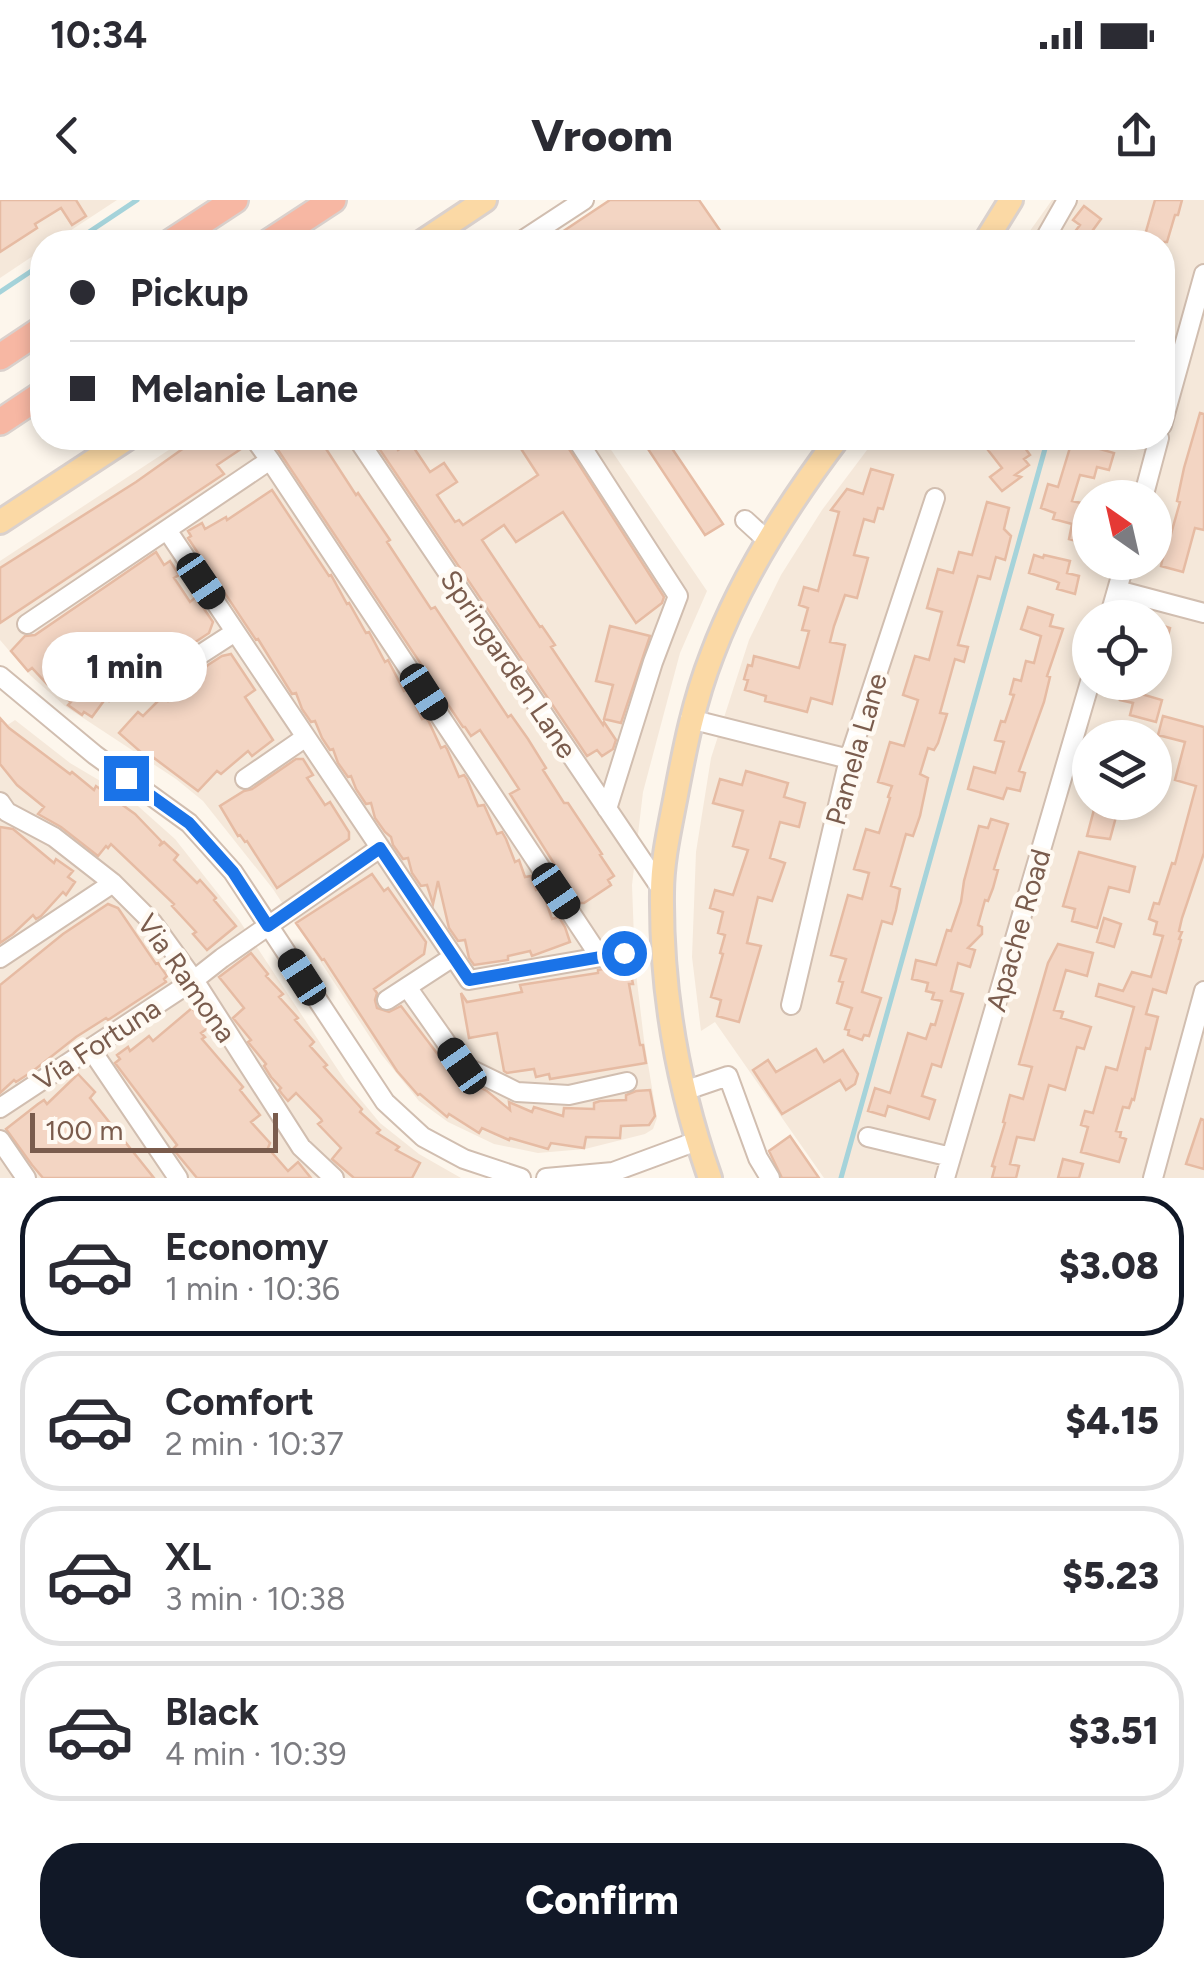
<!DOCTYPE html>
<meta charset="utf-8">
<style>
:root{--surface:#fff;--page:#f2f2f3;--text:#2b2b33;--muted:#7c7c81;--line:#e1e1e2;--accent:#111827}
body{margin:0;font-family:Figtree,sans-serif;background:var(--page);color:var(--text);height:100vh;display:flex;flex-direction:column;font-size:38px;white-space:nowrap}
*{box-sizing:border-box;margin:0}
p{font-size:32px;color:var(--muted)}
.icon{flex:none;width:55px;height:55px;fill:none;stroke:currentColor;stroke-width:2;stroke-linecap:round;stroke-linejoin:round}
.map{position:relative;height:978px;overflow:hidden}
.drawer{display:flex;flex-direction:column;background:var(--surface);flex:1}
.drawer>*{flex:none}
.hud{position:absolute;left:30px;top:30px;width:1145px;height:220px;border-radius:40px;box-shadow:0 5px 15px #0003;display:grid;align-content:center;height:220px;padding:0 40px;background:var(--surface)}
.needle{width:65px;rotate:326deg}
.controls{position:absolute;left:1072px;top:280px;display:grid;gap:20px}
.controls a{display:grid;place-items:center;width:100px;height:100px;border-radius:50%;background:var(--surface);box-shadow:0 5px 15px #0003;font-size:50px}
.scale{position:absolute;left:30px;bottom:25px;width:248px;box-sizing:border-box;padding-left:10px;border:5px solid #7a5c4d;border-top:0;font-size:28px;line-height:35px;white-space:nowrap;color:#7a5c4d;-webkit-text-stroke:8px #fffaf3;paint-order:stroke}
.end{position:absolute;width:45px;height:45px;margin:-22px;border:12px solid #1a73e8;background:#fff;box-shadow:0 0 0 5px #fff}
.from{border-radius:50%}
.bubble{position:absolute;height:70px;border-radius:35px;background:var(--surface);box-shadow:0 5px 15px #0003;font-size:32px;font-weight:800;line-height:70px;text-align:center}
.car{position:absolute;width:30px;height:60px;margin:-30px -15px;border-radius:12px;box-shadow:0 0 8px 2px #0007;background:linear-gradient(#222 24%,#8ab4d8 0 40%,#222 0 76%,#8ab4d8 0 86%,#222 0)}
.hud b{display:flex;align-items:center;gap:35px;height:95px;font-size:38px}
.hud b+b{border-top:2px solid var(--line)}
.hud i{width:25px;height:25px;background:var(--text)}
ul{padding:18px 0 0;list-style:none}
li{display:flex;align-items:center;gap:30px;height:140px;margin:0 20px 15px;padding:0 20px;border:5px solid var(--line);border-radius:40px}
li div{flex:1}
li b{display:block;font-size:38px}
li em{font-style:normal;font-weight:800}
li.current{border-color:var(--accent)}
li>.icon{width:90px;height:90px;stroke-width:1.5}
.cta{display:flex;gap:20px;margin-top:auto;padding:20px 40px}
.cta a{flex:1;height:115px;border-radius:40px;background:var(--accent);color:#fff;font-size:40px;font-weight:800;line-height:115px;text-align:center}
.status{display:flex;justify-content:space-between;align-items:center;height:70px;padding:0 50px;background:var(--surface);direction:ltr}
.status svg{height:28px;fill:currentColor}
header{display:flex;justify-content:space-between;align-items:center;height:130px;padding:0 40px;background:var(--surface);font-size:45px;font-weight:800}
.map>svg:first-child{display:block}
</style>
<div class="status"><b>10:34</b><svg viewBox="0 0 49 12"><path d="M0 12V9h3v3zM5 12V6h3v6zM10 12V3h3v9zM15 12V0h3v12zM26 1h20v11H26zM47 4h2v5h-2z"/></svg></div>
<header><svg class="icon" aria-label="back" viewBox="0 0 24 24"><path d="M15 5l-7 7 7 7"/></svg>Vroom<svg class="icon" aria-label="share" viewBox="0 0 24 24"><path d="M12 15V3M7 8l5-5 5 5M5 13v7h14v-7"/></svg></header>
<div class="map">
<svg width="1204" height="978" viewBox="0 0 1204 978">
<rect width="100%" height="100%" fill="#fdf6ec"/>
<path fill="#f5e8da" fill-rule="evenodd" d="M0 0H117L53 42H42V50L0 78Z
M1052 0H1204V978H824L715 822 701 831 692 757 696 652 711 558 749 440 781 375 822 310 876 238H1162V42H1022ZM1090 298H1155V362H1090ZM1090 418H1155V482H1090ZM1090 538H1155V602H1090Z
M187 238H603L707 391 680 453 643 592 632 685 635 765 644 840 657 918 653 929 645 934 585 949 538 953 494 944 448 922 419 901 381 854 273 689 203 601 176 579 65 506 31 476 0 440V361Z
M15 520 70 563 129 598 175 639 239 720 346 882 380 923 419 954 461 978H0V530Z"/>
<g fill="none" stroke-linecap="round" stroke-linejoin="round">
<path stroke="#a5d3da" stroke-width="5" d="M74 42 137 0
M0 92 42 64
M841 978 1048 238"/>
</g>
<path fill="#f3d5c3" stroke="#e6bba3" stroke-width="2.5" d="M0 0H76L86 16 72 25 61 8 35 24 37 28 0 52Z
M610 0H699L728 42H547Z
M1155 0H1182L1178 15H1175L1167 42H1143Z
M1084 6 1101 19 1093 30 1099 34 1093 42H1067L1080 25 1073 20Z
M1200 213 1204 214V330L1195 328 1183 372 1161 366 1163 357 1161 356 1167 333 1171 334 1180 302 1177 301 1184 268Z
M198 238H238L244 247 217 265 224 274 0 423V368L136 282Z
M270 238H319L356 295 358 293 390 340 387 342 431 409 435 407 508 517 511 515 528 539 546 568 543 570 564 603H568L602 654 600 655 614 676 608 680 611 685 584 703H579L510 594 519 589 502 563 480 530 471 536 465 527H463Z
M372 238H390L398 250 410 242 430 272 444 263 457 282 437 295 455 322 459 320 463 325 538 275 514 238H562L664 397 662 403 636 423 563 312 516 342 504 325 482 340 540 427 542 426 555 445 551 447 603 525 604 522 616 540 613 549 602 556 597 550 587 556Z
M653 238H665L723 324 705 335 644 243Z
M1005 238H1018L1030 255 1024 259 1029 265 1015 275 1021 277 1002 291 990 277 1002 268 988 250Z
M1072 241 1114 253 1109 270 1097 267 1094 278 1080 275 1072 301 1086 304 1083 314 1090 316 1087 344 1069 339 1072 324 1053 319 1055 313 1041 308 1048 284 1058 287Z
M871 269 893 275 883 309 878 308 874 322 864 319 854 355 868 358 857 398 845 395 834 426 830 442 845 445 832 504 811 498 807 512 765 501 766 496 745 490 748 480 744 479 748 465 752 466 754 456 799 468 809 431 802 430 808 408 799 405 804 387 818 391 839 312 831 310 847 289 863 294Z
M272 290 329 376 331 375 347 404 349 403 366 433 369 432 385 462 388 460 404 491 408 490 422 519 426 518 429 522 441 548 445 546 447 549 459 577 464 575 467 579 478 606 484 605 497 634 502 632 506 639 515 662 519 660 525 677 531 676 536 690 539 689 544 696 552 719 559 717 565 727 570 742 532 756 530 751 508 756V760L474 765 469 758 465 740 458 741 449 728 438 681 433 704 427 685 421 686 412 673 408 658 403 659 393 645 391 637 385 632 375 618 371 603 366 604 356 589 351 576 348 577 338 563 333 549 330 550 322 538 315 521 311 522 302 509 296 493 292 494 258 439 256 440 188 338 191 336 188 331 202 323 205 329 226 317 227 320Z
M987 302 1009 308 1004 329 1011 336 1005 360 996 357 990 379 978 376 958 445 968 447 964 462 955 459 940 513 947 514 938 543 934 550 928 548 920 574 928 578 920 616 913 636 906 634 891 686 900 689 896 710 892 724 882 721 862 792 881 798 869 836 864 835 862 840 848 835 849 830 845 829 852 808 837 803 843 782 839 781 846 759 831 755 848 695 862 699 869 673 854 669 866 629 879 633 890 598 888 597 892 586 878 582 890 542 904 546 918 500 903 495 915 456 929 460 942 412 927 408 938 369 953 373 959 352 972 355Z
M156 352 164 365 170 361 179 375 174 378 190 402 196 397 213 422 209 433 171 458 169 455 138 480 133 475 109 501 106 498 92 517 84 512 82 515 68 505 71 502 47 484 32 468 28 471 11 451 25 436 35 435Z
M1034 355 1043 358 1044 355 1070 361 1067 373 1079 376 1075 394 1057 389 1059 383 1055 381 1029 373Z
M1028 407 1053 415 1050 426 1063 429 1047 476 1050 477 1044 502 1019 571 1025 573 1020 591 1007 588 1003 599 968 589 974 567 995 573 1004 542 995 540 1001 521 1005 522 1014 495 1010 494 1014 479 1021 481 1026 461 1034 463 1041 436 1021 429Z
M1158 424 1170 428 1159 469 1155 468V434Z
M610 426 650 436 621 523 604 519 613 485 596 481Z
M231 454 255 490 245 497 273 540 252 556 248 551 221 574 217 571 198 591 154 558 151 561 119 533 138 512 143 516 163 496 168 501 208 465 222 456Z
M1125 482 1144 485 1141 494 1162 500 1156 522 1130 515 1133 503 1120 500Z
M1163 516 1204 527V653L1182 718 1179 731 1182 732 1179 739 1181 740 1166 793 1153 789 1146 814 1158 817 1150 849 1146 848 1134 900 1132 899 1129 908 1123 907 1116 931 1121 932 1120 937 1126 939 1119 962 1081 952 1088 927 1081 925 1085 911 1093 913 1106 867 1117 870 1134 807 1096 796 1099 784 1123 791 1132 772 1151 777 1163 736 1154 734 1157 722 1149 719 1154 703 1159 704 1172 663 1175 664 1196 586 1175 580 1185 542 1158 535Z
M0 518 9 528 70 574 72 572 94 590 96 586 135 614 162 642 159 646 164 642 178 655 174 660 197 683 200 680 216 698 214 700 236 726 207 750 193 734 196 732 172 706 174 704 111 644 108 648 106 646 98 656 61 627 38 614 44 607 17 585 0 564Z
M296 559H303L313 575 307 578 325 605 330 602 349 632V639L277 688 247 641 245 642 240 635 238 636 220 606 244 591 252 589Z
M746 571 788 583 784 597 805 603 799 627 780 622 770 658 785 663 772 701 758 697 747 743 761 746 739 822 717 816 721 800 711 797 723 754 720 753 725 735 718 733 723 712 710 708 715 690 733 695 748 650 733 646 743 611 713 603 720 579 742 585Z
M1096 602H1120L1110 639 1087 636Z
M991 619 1008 624 994 669 998 670 993 688 988 701 985 700 978 725 982 727V734L968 748 975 750 970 767 958 763 951 791 963 794 941 867 932 864 922 896 935 900 929 919 888 906 885 916 868 911 875 888 890 893 908 833 926 839 931 824 935 825 942 801 932 799 934 793 926 791 928 783 912 779 916 760 936 765 947 730 951 731 961 702 964 681 979 626 988 628Z
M0 627 13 629 54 663 56 659 73 671 68 677 75 682 66 695 63 692 41 716 36 719 33 715 13 734 0 743Z
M1079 652 1135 667 1129 692 1109 687 1097 728 1072 721 1075 709 1063 706Z
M372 674 384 691 388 688 426 742 424 754 374 789 377 793 375 800 377 808 389 812 401 806 452 873 487 891 510 910 509 902 532 912 534 907 563 916 564 908 594 909V903L600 901 626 900V895L636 891 650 890 655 916 649 925 621 926 620 938 586 937 584 948 551 943 548 949 510 938 509 940 482 928 479 933 449 914 447 917 420 894 418 895 397 871 324 759 322 760 296 723Z
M108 704 118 708 156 764 158 763 167 776 164 779 166 782 108 820 106 818 76 837 33 871 16 882 14 880 0 893V785L63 734Z
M1104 718 1121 724 1114 747 1097 742Z
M1058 744 1093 753 1087 776 1066 770 1054 810 1063 812 1061 818 1091 827 1084 849 1077 847 1065 890 1049 885 1034 940 1017 937 1010 964 1019 966 1016 978H992L995 967 992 966 1005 923 1003 922 1010 895 1023 899 1032 867 1019 864 1048 763Z
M251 753 268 774 266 776 283 794 279 797 298 818 295 820 314 842 310 846 327 865 324 867 362 909 360 912 380 930 377 933 399 947 396 950 420 963 412 978H354L332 959 341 948 318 924 322 921 321 919 296 893 288 901 282 894 279 890 281 888 271 877 264 866 266 864 248 842 251 840 233 818 244 808 219 777Z
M629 764 633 784H629L640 845H643L646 863 550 879 549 874 536 877 534 869 507 873 504 871 497 833 469 838 461 793 467 802 522 792 520 785 598 773V770Z
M192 808 208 828 201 833 205 837 202 839 243 887 240 890 260 915 251 922 270 943 268 948 288 971 298 962 311 978H197L173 949 177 945 115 863 120 859 117 855 128 847 130 851 149 836 153 841Z
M816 849 824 862 843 850 858 874 855 884 846 890 840 880 782 914 753 870 768 860 776 872Z
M78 874 95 892 90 898 154 978H43L32 965 6 929 38 904 44 900 47 904Z
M1201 919 1204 920V969L1186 964Z
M790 936 819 978H782L769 951Z
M1063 959 1083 964 1079 978H1058Z"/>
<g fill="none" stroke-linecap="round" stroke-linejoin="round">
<g stroke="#d1beb0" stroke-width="22">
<path id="minor" d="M520 42 584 0
M1043 42 1067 0
M1162 225 1204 74
M254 238 270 260
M357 238 662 690
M576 238 678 396 653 462 607 609
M1143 298 1159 238
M745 320 769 342
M167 330 469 780 624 753
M1117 390 1204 413
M1109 418 1125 362
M27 424 270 260 600 757
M0 476 95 555 189 623 233 672 385 902 423 937 464 959 521 978
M144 491 235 432
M690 519 849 559
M245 579 306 537
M0 602 7 612 54 637 113 683 152 722 194 780 301 947 334 978
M0 758 113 683
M407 787 462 865 517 892 569 895 627 882
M387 800 453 757
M791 805 849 559 935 298
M90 848 178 978
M684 891 728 876 758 958 770 978
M0 908 194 780 222 758 380 648
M868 937 951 957
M0 940 26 978
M546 978 613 972 697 941
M945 978 1090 482
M1153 978 1204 791"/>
</g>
<g stroke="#dad1cd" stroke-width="28">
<path id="major" d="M422 42 485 0
M985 42 1011 0
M0 322 128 238
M710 978C678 887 661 790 662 693 662 660 670 627 676 595 685 547 694 501 712 455 741 377 789 303 838 238"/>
</g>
<g stroke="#dad1cd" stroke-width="30">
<path id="highway" d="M171 42 235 0
M269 42 333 0
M0 157 42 129
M0 222 42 194"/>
</g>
<use href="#minor" stroke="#fff" stroke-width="18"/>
<use href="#major" stroke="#fbd9a5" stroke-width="22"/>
<use href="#highway" stroke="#f7b7a3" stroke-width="25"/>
</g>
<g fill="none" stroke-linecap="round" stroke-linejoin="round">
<path stroke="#1a73e8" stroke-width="12" d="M126 578 189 623 233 672 268 726 380 648 469 780 624 753"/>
</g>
<g text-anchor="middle" stroke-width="9" stroke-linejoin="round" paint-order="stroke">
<g font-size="28" fill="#7a5c4d" stroke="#fffaf3">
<text transform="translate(509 464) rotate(56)" y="10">Springarden Lane</text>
<text transform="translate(856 549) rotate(-74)" y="10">Pamela Lane</text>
<text transform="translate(1018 730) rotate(-74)" y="10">Apache Road</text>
<text transform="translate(187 778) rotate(55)" y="10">Via Ramona</text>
<text transform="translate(97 844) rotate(-33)" y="10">Via Fortuna</text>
</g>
</g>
</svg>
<div class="controls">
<a><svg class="needle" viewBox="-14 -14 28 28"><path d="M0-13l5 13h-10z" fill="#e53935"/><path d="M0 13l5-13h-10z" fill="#7c7c81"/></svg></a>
<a><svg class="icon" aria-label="locate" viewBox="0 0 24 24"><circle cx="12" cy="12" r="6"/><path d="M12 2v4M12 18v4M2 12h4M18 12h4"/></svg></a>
<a><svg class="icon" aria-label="layers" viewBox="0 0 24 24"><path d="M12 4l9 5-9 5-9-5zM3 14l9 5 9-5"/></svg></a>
</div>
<div class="scale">100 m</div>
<i class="end from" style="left:624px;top:753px"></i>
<i class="end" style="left:126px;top:578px"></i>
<div class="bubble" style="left:42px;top:432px;width:165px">1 min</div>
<i class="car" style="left:201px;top:381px;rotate:146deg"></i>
<i class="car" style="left:424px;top:492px;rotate:147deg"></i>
<i class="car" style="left:556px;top:691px;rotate:146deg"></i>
<i class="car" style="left:302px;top:777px;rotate:327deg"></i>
<i class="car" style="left:462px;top:866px;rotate:325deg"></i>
<div class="hud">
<b><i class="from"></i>Pickup</b>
<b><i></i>Melanie Lane</b>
</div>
</div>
<section class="drawer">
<ul>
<li class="current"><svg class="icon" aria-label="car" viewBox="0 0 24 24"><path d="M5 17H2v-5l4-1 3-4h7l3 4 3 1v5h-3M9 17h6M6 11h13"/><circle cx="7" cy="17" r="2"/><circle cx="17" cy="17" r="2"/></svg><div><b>Economy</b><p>1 min · 10:36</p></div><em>$3.08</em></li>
<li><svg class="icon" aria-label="car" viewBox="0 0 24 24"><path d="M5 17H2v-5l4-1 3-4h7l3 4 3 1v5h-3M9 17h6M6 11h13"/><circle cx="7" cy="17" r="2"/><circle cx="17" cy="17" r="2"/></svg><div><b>Comfort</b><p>2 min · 10:37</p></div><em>$4.15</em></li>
<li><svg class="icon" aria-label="car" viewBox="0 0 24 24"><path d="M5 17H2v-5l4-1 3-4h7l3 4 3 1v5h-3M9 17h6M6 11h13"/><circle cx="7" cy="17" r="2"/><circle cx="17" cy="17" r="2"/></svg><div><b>XL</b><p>3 min · 10:38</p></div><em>$5.23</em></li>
<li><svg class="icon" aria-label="car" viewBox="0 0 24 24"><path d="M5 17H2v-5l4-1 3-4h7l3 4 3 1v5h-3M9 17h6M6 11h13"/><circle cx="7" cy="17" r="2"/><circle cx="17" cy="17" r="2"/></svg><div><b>Black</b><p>4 min · 10:39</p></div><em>$3.51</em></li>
</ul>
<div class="cta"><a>Confirm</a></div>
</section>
